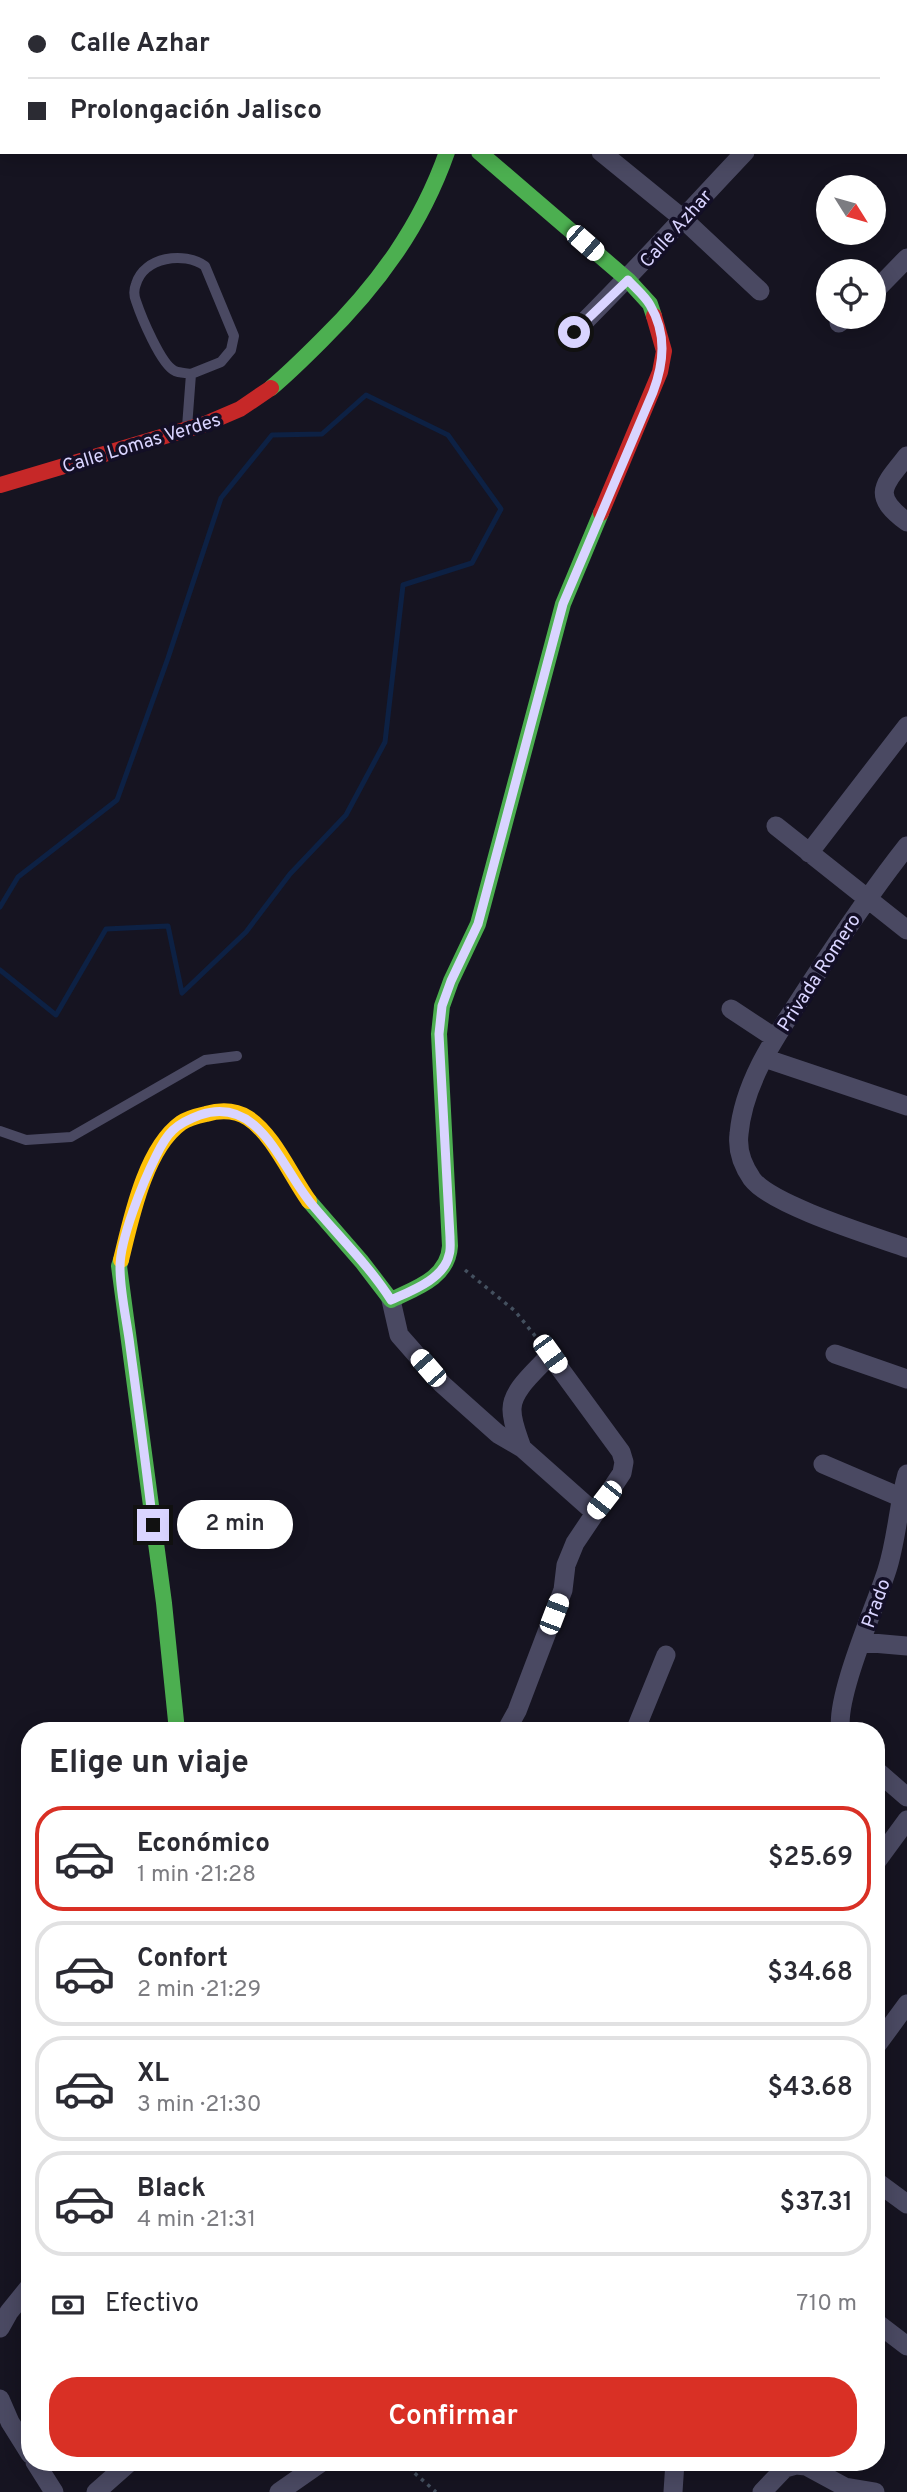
<!DOCTYPE html>
<html lang="es">
<meta charset="utf-8">
<style>
:root{--surface:#fff;--page:#f7f7f7;--text:#2b2b33;--muted:#7c7c81;--line:#e1e1e2;--accent:#d93025}
body{margin:0;font-family:Overpass,sans-serif;background:var(--page);color:var(--text);height:100vh;display:flex;flex-direction:column;font-size:26px;white-space:nowrap}
*{box-sizing:border-box;margin:0}
p{font-size:23px;color:var(--muted)}
.icon{flex:none;width:38px;height:38px;fill:none;stroke:currentColor;stroke-width:2;stroke-linecap:round;stroke-linejoin:round}
.map{position:relative;flex:1;overflow:hidden}
.sheet{position:absolute;left:21px;top:1722px;width:864px;height:749px;display:flex;flex-direction:column;background:var(--surface);border-radius:28px;box-shadow:0 4px 18px #0003}
.sheet>*{flex:none}
.guide{position:absolute;left:0px;top:0px;width:908px;height:154px;box-shadow:0 4px 18px #0003;display:grid;align-content:center;height:154px;padding:0 28px;background:var(--surface)}
.needle{width:46px;rotate:127deg}
.tools{position:absolute;left:816px;top:175px;display:grid;gap:14px}
.tools a{display:grid;place-items:center;width:70px;height:70px;border-radius:50%;background:var(--surface);box-shadow:0 4px 18px #0003;font-size:35px}
.end{position:absolute;width:32px;height:32px;margin:-16px;border:9px solid #d9d4ff;background:#111;box-shadow:0 0 0 4px #111}
.from{border-radius:50%}
.bubble{position:absolute;height:49px;border-radius:24px;background:var(--surface);box-shadow:0 4px 18px #0003;font-size:23px;font-weight:600;line-height:49px;text-align:center}
.car{position:absolute;width:21px;height:42px;margin:-21px -10px;border-radius:9px;box-shadow:0 0 5px 2px #0007;background:linear-gradient(#fff 24%,#345 0 40%,#fff 0 76%,#345 0 86%,#fff 0)}
.guide b{display:flex;align-items:center;gap:24px;height:66px;font-size:26px}
.guide b+b{border-top:2px solid var(--line)}
.guide i{width:18px;height:18px;background:var(--text)}
ul{padding:0;list-style:none}
li{display:flex;align-items:center;gap:21px;height:105px;margin:0 14px 10px;padding:0 14px;border:4px solid var(--line);border-radius:28px}
li div{flex:1}
li b{display:block;font-size:26px}
li em{font-style:normal;font-weight:600}
li.current{border-color:var(--accent)}
li>.icon{width:63px;height:63px;stroke-width:1.5}
h2{padding:0 28px;font-size:32px;line-height:84px}
.pay{display:flex;align-items:center;gap:18px;height:77px;padding:0 28px;font-size:26px}
.pay p{margin-inline-start:auto}
.primary-button{display:flex;gap:14px;margin-top:auto;padding:14px 28px}
.primary-button a{flex:1;height:80px;border-radius:28px;background:var(--accent);color:#fff;font-size:28px;font-weight:600;line-height:80px;text-align:center}
.map>svg:first-child{display:block}
</style>
<div class="map">
<svg width="907" height="2492" viewBox="0 0 907 2492">
<rect width="100%" height="100%" fill="#161421"/>
<g fill="none" stroke-linecap="round" stroke-linejoin="round">
<path stroke="#0d2144" stroke-width="5" d="M0 907 18 877 117 800 168 658 221 498 272 435 322 434 366 395 448 435 501 509 472 563 403 585 385 742 346 815 290 874 246 932 182 993 168 926 106 929 56 1015 0 970"/>
<path stroke="#44505f" stroke-width="3.5" stroke-dasharray="3.5 5" stroke-linecap="butt" d="M465 1270 515 1311 540 1342
M402 2462 436 2492"/>
<path stroke="#4a4962" stroke-width="10" d="M187 427 191 374 221 362 231 350 234 336 205 266C184 251 144 257 136 284 134 289 134 296 136 301 141 316 161 365 175 371 179 373 187 373 191 374
M0 1131 26 1140 71 1137 205 1060 237 1056"/>
<path stroke="#4a4962" stroke-width="19" d="M422 0 424 2
M542 2 543 0
M731 2 733 0
M891 2 893 0
M601 152 682 218 760 291
M873 293 907 258
M839 323 846 317
M574 332C633 274 688 212 745 152
M907 456C883 486 871 495 907 522
M776 826 907 930
M907 846C873 889 842 935 812 981 782 1028 744 1077 739 1134 737 1150 743 1166 752 1179 771 1205 873 1236 907 1248
M809 853 907 726
M731 1009 775 1038
M764 1058 907 1106
M391 1300 399 1335 442 1384 498 1434 522 1448 594 1512
M835 1354 907 1379
M823 1464 900 1497
M861 1642 907 1646
M506 1731 517 1711 563 1590 566 1565 575 1543 622 1473 624 1462 621 1452 550 1355C538 1369 511 1390 512 1410 512 1423 518 1436 522 1448
M635 1731 666 1655
M841 1731C834 1699 876 1605 887 1570 897 1539 898 1506 907 1474
M877 1771 907 1797
M877 1861 907 1820
M877 2045 907 2004
M877 2182 907 2204
M877 2323 907 2346
M0 2328 9 2312 30 2286
M0 2399 10 2422 30 2454
M35 2462 54 2492
M96 2492 130 2462
M279 2492 322 2462
M673 2492 675 2462
M762 2492 785 2468 796 2465 806 2466 845 2487 875 2492"/>
<path stroke="#4caf50" stroke-width="16" d="M479 152 628 280 650 304 654 316
M271 388C289 373 306 356 322 340 378 285 421 226 447 152
M309 1201 362 1262 391 1300C416 1288 448 1278 450 1246L439 1034 442 1006 451 981 478 924 563 604 601 513
M121 1260 119 1266 164 1603 177 1731"/>
<path stroke="#ffc107" stroke-width="16" d="M121 1260C131 1219 145 1149 181 1123 188 1118 197 1116 206 1114 220 1110 235 1110 248 1118 273 1134 291 1176 309 1201"/>
<path stroke="#c62828" stroke-width="16" d="M0 485 205 424 240 409 271 388
M601 513 660 372 664 351 654 316"/>
</g>
<g fill="none" stroke-linecap="round" stroke-linejoin="round">
<path stroke="#d9d4ff" stroke-width="9" d="M153 1525C146 1465 138 1406 130 1346 127 1321 120 1293 120 1267 120 1239 143 1182 156 1156 167 1133 175 1124 200 1115 259 1095 280 1165 310 1202 337 1235 368 1264 391 1300 411 1291 444 1279 449 1255 451 1250 450 1243 450 1237L439 1034 442 1006 451 981 478 924 563 604 653 392C664 363 667 334 650 305 645 296 635 288 628 280L574 332"/>
</g>
<g text-anchor="middle" stroke-width="7" stroke-linejoin="round" paint-order="stroke">
<g font-size="19" fill="#d9d4ff" stroke="#130f26">
<text transform="translate(675 228) rotate(-48)" y="7">Calle Azhar</text>
<text transform="translate(141 442) rotate(-17)" y="7">Calle Lomas Verdes</text>
<text transform="translate(818 972) rotate(-57)" y="7">Privada Romero</text>
<text transform="translate(875 1603) rotate(-70)" y="7">Prado</text>
</g>
</g>
</svg>
<div class="tools">
<a><svg class="needle" viewBox="-14 -14 28 28"><path d="M0-13l5 13h-10z" fill="#e53935"/><path d="M0 13l5-13h-10z" fill="#7c7c81"/></svg></a>
<a><svg class="icon" aria-label="locate" viewBox="0 0 24 24"><circle cx="12" cy="12" r="6"/><path d="M12 2v4M12 18v4M2 12h4M18 12h4"/></svg></a>
</div>
<i class="end from" style="left:574px;top:332px"></i>
<i class="end" style="left:153px;top:1525px"></i>
<div class="bubble" style="left:177px;top:1500px;width:116px">2 min</div>
<i class="car" style="left:585px;top:243px;rotate:131deg"></i>
<i class="car" style="left:550px;top:1354px;rotate:144deg"></i>
<i class="car" style="left:428px;top:1368px;rotate:319deg"></i>
<i class="car" style="left:604px;top:1500px;rotate:218deg"></i>
<i class="car" style="left:554px;top:1614px;rotate:21deg"></i>
<div class="guide">
<b><i class="from"></i>Calle Azhar</b>
<b><i></i>Prolongación Jalisco</b>
</div>
<section class="sheet">
<h2>Elige un viaje</h2>
<ul>
<li class="current"><svg class="icon" aria-label="car" viewBox="0 0 24 24"><path d="M5 17H2v-5l4-1 3-4h7l3 4 3 1v5h-3M9 17h6M6 11h13"/><circle cx="7" cy="17" r="2"/><circle cx="17" cy="17" r="2"/></svg><div><b>Económico</b><p>1 min · 21:28</p></div><em>$25.69</em></li>
<li><svg class="icon" aria-label="car" viewBox="0 0 24 24"><path d="M5 17H2v-5l4-1 3-4h7l3 4 3 1v5h-3M9 17h6M6 11h13"/><circle cx="7" cy="17" r="2"/><circle cx="17" cy="17" r="2"/></svg><div><b>Confort</b><p>2 min · 21:29</p></div><em>$34.68</em></li>
<li><svg class="icon" aria-label="car" viewBox="0 0 24 24"><path d="M5 17H2v-5l4-1 3-4h7l3 4 3 1v5h-3M9 17h6M6 11h13"/><circle cx="7" cy="17" r="2"/><circle cx="17" cy="17" r="2"/></svg><div><b>XL</b><p>3 min · 21:30</p></div><em>$43.68</em></li>
<li><svg class="icon" aria-label="car" viewBox="0 0 24 24"><path d="M5 17H2v-5l4-1 3-4h7l3 4 3 1v5h-3M9 17h6M6 11h13"/><circle cx="7" cy="17" r="2"/><circle cx="17" cy="17" r="2"/></svg><div><b>Black</b><p>4 min · 21:31</p></div><em>$37.31</em></li>
</ul>
<div class="pay"><svg class="icon" aria-label="cash" viewBox="0 0 24 24"><path d="M3 7h18v10H3z"/><circle cx="12" cy="12" r="2"/></svg>Efectivo<p>710 m</p></div>
<div class="primary-button"><a>Confirmar</a></div>
</section>
</div>
